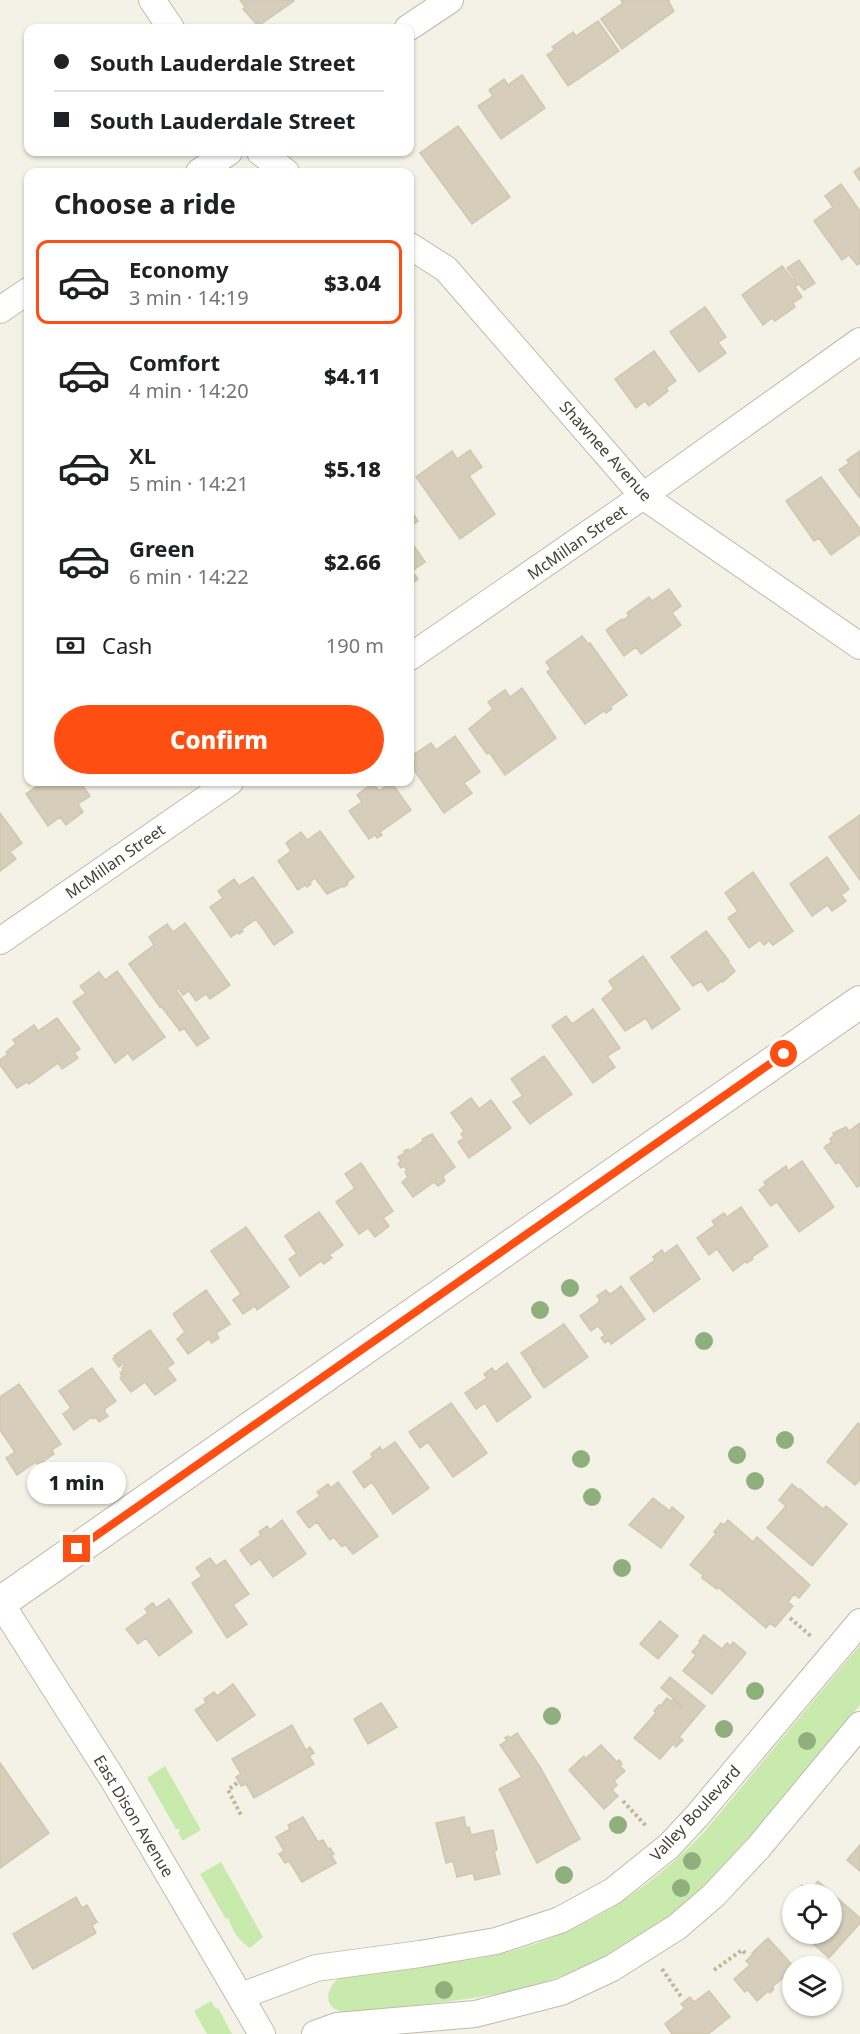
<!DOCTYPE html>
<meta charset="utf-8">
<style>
:root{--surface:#fff;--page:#f2f2f2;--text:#202124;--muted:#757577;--line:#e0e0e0;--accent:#ff4e11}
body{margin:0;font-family:"Noto Sans",sans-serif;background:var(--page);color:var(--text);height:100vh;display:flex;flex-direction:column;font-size:22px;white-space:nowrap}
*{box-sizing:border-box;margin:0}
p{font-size:20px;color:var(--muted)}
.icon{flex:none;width:33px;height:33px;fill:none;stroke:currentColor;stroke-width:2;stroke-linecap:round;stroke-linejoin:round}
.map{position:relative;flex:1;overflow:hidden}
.panel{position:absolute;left:24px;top:168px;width:390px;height:618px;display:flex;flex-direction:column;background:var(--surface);border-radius:12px;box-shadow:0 2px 4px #0004}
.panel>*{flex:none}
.guide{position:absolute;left:24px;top:24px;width:390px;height:132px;border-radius:12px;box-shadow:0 2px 4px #0004;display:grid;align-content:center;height:132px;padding:0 30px;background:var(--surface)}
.buttons{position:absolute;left:782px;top:1884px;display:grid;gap:12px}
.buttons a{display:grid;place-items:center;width:60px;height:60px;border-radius:50%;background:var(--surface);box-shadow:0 2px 4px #0004;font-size:30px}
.end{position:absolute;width:27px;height:27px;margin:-14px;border:8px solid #ff4e11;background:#fff;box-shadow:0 0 0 3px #fff}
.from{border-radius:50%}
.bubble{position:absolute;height:42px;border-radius:21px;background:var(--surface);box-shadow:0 2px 4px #0004;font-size:20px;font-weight:800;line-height:42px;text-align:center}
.guide b{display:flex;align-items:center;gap:21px;height:57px;font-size:22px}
.guide b+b{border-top:2px solid var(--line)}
.guide i{width:15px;height:15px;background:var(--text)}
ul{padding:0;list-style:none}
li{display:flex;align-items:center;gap:18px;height:84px;margin:0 12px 9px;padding:0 18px;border:3px solid transparent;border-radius:12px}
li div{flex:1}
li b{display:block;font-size:22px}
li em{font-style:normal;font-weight:800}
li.selected{border-color:var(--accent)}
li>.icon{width:54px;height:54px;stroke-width:1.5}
h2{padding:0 30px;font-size:27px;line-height:72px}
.pay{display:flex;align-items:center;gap:15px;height:66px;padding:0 30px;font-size:22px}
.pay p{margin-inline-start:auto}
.action{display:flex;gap:12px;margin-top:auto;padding:12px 30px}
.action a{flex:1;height:69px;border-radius:36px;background:var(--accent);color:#fff;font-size:24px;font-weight:800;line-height:69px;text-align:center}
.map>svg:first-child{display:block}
</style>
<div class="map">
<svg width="860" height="2034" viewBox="0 0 860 2034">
<rect width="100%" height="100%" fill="#f4f1e6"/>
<path fill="#c8eaac" d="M860 1645V1705C831 1739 802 1774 773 1809 747 1839 723 1870 693 1896 653 1932 603 1961 553 1979 489 2001 419 2004 352 2012 325 2014 321 1992 340 1977 384 1967 430 1967 475 1959 566 1944 643 1897 705 1831Z
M165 1766 201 1830 184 1840H182L178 1832 180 1831 179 1829H176L147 1778Z
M221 1862 263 1937 250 1948C236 1938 234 1932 228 1918L226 1919 200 1874Z
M211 2001 216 2009 218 2008 232 2034H207L194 2011Z"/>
<path fill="#d6ceba" stroke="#d1c7ad" stroke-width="1.5" d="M240 0H293L294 1 258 26 243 9 245 7Z
M621 0H670L668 1 674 11 622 49 601 19 623 3Z
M598 21 619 51 568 86 547 55 555 50 552 47 573 32 576 36Z
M522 75 545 108 501 139 478 106 493 96 489 90 504 79 508 85Z
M458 126 510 197 472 224 420 153Z
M860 167V181L854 172Z
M841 184 860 211V263L857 265 849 255 842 260 814 221 833 207 825 196Z
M799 260 815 283 804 290 799 284 795 287 802 297 793 303 795 307 775 321 772 318 763 325 742 295 782 266 793 280 795 279 787 268Z
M705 307 726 337 718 342 726 353 699 372 670 332Z
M654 351 676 381 666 388 668 391 649 406 645 401 636 408 615 379Z
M470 450 482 467 469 476 495 514 460 539 416 477 452 451 457 459Z
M860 451V498L839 470 849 463 847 460Z
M821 477 860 529V534L831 555 819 538 814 541 786 501Z
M410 509 418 521 410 527Z
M410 540 425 562 412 571 418 579 410 585Z
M669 589 681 606 672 613 681 625 641 654 636 647 624 656 606 630 622 619 623 620 629 616 627 613 649 597 652 601Z
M582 636 588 644 590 643 627 695 610 707 612 709 606 713 604 711 585 724 547 672 551 669 546 662Z
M522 688 556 738 505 775 489 752 487 754 469 729 493 709 488 702 505 690 510 697Z
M455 736 480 772 464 783 472 793 444 813 412 767 415 764 410 757 431 743 436 750Z
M43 782H80L90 796 78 804 83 812 66 825 60 817 48 826 26 794Z
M391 782 411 810 380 832 382 835 377 838 375 835 369 839 349 811 362 802 357 795 373 783 379 791Z
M0 813 22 843 10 852 16 859 0 871Z
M860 815V880L829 837Z
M320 831 354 877 347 882 348 884 344 887 343 886 327 894 315 878 310 882 311 884 307 887 305 885 298 890 278 861 291 851 286 843 301 832 307 840Z
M827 857 849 889 841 895 846 901 832 911 828 905 812 916 790 884Z
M753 872 793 931 773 945 769 941 764 945 760 940 749 948 728 918 738 911 725 893Z
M253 877 293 932 274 945 256 919 242 929 243 931 239 934 238 932 231 937 210 907 223 898 218 891 234 879 239 886Z
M185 923 230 985 210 999 206 994 196 1001 189 991 183 995 178 988 176 990 209 1038 197 1046 184 1028 180 1031 161 1006 160 1007 129 964 154 945 149 937 167 924 173 932Z
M706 931 729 961 728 962 735 971 723 982 722 981 708 991 701 981 693 986 671 957Z
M643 956 680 1009 652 1029 646 1018 625 1031 602 999 614 989 609 981Z
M117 971 165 1037 133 1060 128 1053 115 1063 73 1002 86 993 80 986 99 972 105 980Z
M593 1009 620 1048 607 1056 615 1067 593 1083 552 1026 566 1016 572 1024Z
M57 1018 80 1049 74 1053 78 1058 62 1069 58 1063 29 1084 27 1082 17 1088 0 1065V1060L8 1054 6 1052 16 1044 13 1040 34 1025 38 1031Z
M544 1056 572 1094 530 1124 513 1102 523 1096 511 1079Z
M471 1098 479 1109 491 1100 511 1128 469 1158 458 1142 464 1138 461 1134 464 1131 451 1113Z
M860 1123V1185L857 1187 839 1162 836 1164 824 1147 832 1142 830 1139 834 1135 833 1133 846 1127 849 1131Z
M432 1134 455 1167 443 1176 445 1181 438 1186 434 1182 413 1197 402 1182 408 1177 405 1172 407 1170 404 1166 401 1168 398 1164 401 1161 398 1157 405 1153 404 1151 408 1149 409 1151 423 1141 422 1139Z
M802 1161 834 1207 799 1232 777 1202 771 1206 759 1190 766 1185 764 1182 786 1166 788 1171Z
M361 1163 393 1211 383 1218 389 1226 375 1237 368 1228 359 1234 336 1202 355 1188 345 1174Z
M741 1207 768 1246 752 1257 753 1259 747 1263 746 1261 733 1271 717 1249 709 1255 697 1238 715 1225 712 1221 724 1213 727 1217Z
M319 1212 343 1245 329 1255 332 1258 324 1264 321 1261 300 1276 289 1259 297 1254 285 1236Z
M246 1227 289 1287 257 1310 255 1306 243 1314 233 1300 241 1294 211 1251Z
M677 1245 700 1279 654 1312 630 1278 655 1260 653 1257 662 1250 664 1254Z
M621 1286 645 1319 611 1344 609 1340 605 1343 601 1338 605 1335 598 1326 591 1331 580 1316 598 1303 600 1300 597 1296 606 1290 609 1294 612 1293Z
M206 1290 230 1324 216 1333 219 1338 212 1343 209 1339 188 1354 177 1339 185 1332 173 1314Z
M564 1324 588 1357 544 1388 532 1371 537 1368 536 1367 532 1369 521 1353Z
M150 1330 174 1363 167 1368 176 1380 155 1395 145 1382 131 1392 120 1378 122 1376 120 1373 124 1370 122 1368 125 1366 123 1364 119 1367 113 1359 116 1357 114 1356Z
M507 1363 531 1397 497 1422 485 1403 476 1409 465 1393 487 1378 484 1374 492 1368 495 1372Z
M92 1368 116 1401 106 1408 104 1411 108 1416 99 1422 96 1417 93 1419 92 1417 74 1430 63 1414 71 1408 59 1391Z
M19 1384 61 1444 52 1450 54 1454 38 1465 36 1462 17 1475 6 1458 15 1452 0 1430V1397Z
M451 1403 487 1453 453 1477 428 1442 420 1448 409 1432Z
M858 1423 860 1425V1480L855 1485 827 1462Z
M395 1442 429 1488 393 1514 372 1482 364 1488 353 1472 373 1457 371 1454 380 1447 382 1451Z
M338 1482 378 1536 353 1554 345 1544 342 1547 334 1537 330 1540 317 1522 309 1528 297 1512 320 1496 317 1492 328 1484 331 1488Z
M792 1484 799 1490 800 1489 823 1509 826 1506 847 1524 812 1566 767 1528 786 1506 779 1500Z
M653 1498 670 1511 672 1507 684 1517 661 1548 629 1525Z
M282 1520 306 1554 273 1577 260 1559 251 1565 240 1550 261 1535 259 1532 267 1526 270 1530Z
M728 1520 753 1542 757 1537 810 1585 799 1598 794 1594 788 1602 793 1606 775 1627 770 1623 766 1628 718 1587 717 1589 702 1578 703 1575 690 1565 716 1534 714 1532 721 1523 724 1525Z
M210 1558 216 1566 225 1560 249 1594 233 1605 247 1624 227 1638 192 1583 202 1576 196 1568Z
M169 1599 192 1632 159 1656 146 1638 138 1644 126 1629 148 1613 145 1609 151 1604 153 1603 156 1608Z
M660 1621 678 1636 658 1659 640 1644Z
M704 1635 722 1649 727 1643 731 1646 733 1642 746 1653 712 1694 683 1671 696 1655 692 1652 701 1642 699 1641Z
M670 1677 705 1706 679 1737 683 1740 676 1747 673 1744 660 1759 634 1738 656 1713 654 1711 659 1705 661 1706 667 1698 671 1701 673 1700 681 1706 680 1709 682 1706 661 1688Z
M233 1684 255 1715 217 1741 195 1710 206 1703 204 1699 214 1692 217 1696Z
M381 1703 397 1727 368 1744 354 1719Z
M292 1725 306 1750 310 1747 314 1753 309 1756 314 1764 254 1798 246 1784 241 1786 236 1777 241 1774 232 1759Z
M517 1733 540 1767 580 1839 537 1863 499 1789 522 1777 500 1745 507 1741 505 1738 508 1736 510 1738Z
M601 1745 617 1762 619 1760 622 1764 620 1766 625 1771 614 1781 617 1785 612 1790 618 1796 604 1809 569 1770 584 1756 585 1759Z
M0 1763 49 1833 0 1868Z
M303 1817 318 1842 323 1840 328 1849 330 1848 334 1854 331 1855 336 1863 302 1882 289 1861 285 1863 279 1854 284 1851 276 1837 290 1829 288 1825Z
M464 1817 466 1828 469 1827 471 1835 493 1830 497 1850 494 1851 500 1874 475 1880 473 1873 457 1877 453 1861 446 1863 436 1823Z
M860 1845V1871L847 1860Z
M818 1881 860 1918V1923L829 1958 810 1941 811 1939 804 1934H831V1894H793L802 1885 809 1892Z
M76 1897 82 1908 87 1905 97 1922 92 1925 96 1933 33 1969 13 1934Z
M768 1938 793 1966 792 1970 772 1987 774 1989 770 1993 768 1991 757 2001 747 1989 745 1992 734 1979 750 1965 746 1961 753 1954 752 1953Z
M709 1991 730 2017 708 2034H672L665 2024 685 2008 681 2004 690 1997 694 2002Z"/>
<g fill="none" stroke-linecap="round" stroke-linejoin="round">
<g stroke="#c0baa8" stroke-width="28">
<path id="minor" d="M152 0 171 28
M408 28 450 0
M260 152 286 172
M199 172 229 152
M410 246 446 269 643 496 860 646
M0 310 28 291
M410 657 643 496 860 341
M0 941 230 782
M0 1602 114 1781 262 2034
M241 1996 316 1968 420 1954 496 1941 560 1920 613 1891 669 1846 697 1816 860 1622
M315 2034 337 2026 475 2014 561 1992 612 1968 677 1927 714 1895 758 1848 860 1725"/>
</g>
<g stroke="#c0baa8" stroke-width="34">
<path id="tertiary" d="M0 1603 860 1002"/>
</g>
<path stroke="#c2b898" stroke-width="4" stroke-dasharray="3 3" stroke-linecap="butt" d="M790 1618 812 1637
M237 1783 228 1790 241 1815
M623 1801 647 1827
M662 1969 682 1998
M714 1970 742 1950 747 1955"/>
<use href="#minor" stroke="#fff" stroke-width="26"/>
<use href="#tertiary" stroke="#fff" stroke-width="32"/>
</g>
<g fill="#8fb07c">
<circle cx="570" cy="1288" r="9"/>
<circle cx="540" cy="1310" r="9"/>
<circle cx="704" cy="1341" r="9"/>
<circle cx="785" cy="1440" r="9"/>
<circle cx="737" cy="1455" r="9"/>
<circle cx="581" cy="1459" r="9"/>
<circle cx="755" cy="1481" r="9"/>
<circle cx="592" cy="1497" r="9"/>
<circle cx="622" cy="1568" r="9"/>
<circle cx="755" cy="1691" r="9"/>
<circle cx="552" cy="1716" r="9"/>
<circle cx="724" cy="1729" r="9"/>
<circle cx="807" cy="1741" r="9"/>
<circle cx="618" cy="1825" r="9"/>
<circle cx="692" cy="1861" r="9"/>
<circle cx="564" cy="1875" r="9"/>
<circle cx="681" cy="1888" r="9"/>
<circle cx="444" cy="1990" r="9"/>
</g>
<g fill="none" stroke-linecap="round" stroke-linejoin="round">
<path stroke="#ff4e11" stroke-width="8" d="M77 1549 784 1054"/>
</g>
<g text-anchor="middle" stroke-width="6" stroke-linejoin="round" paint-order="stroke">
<g font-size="16" fill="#474135" stroke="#fff">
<text transform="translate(606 451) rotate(48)" y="6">Shawnee Avenue</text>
<text transform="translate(577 542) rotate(-35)" y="6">McMillan Street</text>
<text transform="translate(115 861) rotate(-35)" y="6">McMillan Street</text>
<text transform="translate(695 1813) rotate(-47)" y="6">Valley Boulevard</text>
<text transform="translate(134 1816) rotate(59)" y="6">East Dison Avenue</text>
</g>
</g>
</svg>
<div class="buttons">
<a><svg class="icon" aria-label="locate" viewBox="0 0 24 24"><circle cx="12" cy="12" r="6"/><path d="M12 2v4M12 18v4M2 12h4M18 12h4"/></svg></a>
<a><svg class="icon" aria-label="layers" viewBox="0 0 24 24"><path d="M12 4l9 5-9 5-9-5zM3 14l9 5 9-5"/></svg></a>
</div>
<i class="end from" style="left:784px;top:1054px"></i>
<i class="end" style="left:77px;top:1549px"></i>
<div class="bubble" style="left:27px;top:1462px;width:99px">1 min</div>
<div class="guide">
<b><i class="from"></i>South Lauderdale Street</b>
<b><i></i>South Lauderdale Street</b>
</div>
<section class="panel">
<h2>Choose a ride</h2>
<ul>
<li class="selected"><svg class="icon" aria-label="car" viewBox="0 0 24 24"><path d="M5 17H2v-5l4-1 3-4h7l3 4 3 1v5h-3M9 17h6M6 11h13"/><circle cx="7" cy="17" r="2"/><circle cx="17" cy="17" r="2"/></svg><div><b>Economy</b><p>3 min · 14:19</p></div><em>$3.04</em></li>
<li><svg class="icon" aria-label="car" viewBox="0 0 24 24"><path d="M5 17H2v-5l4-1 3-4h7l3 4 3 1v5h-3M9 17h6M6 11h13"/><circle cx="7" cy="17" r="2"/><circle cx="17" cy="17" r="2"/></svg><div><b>Comfort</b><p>4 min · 14:20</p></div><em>$4.11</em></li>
<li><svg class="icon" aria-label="car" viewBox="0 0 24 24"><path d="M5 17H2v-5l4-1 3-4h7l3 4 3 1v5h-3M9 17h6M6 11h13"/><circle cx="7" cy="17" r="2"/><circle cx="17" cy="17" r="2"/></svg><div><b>XL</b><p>5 min · 14:21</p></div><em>$5.18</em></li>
<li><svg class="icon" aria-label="car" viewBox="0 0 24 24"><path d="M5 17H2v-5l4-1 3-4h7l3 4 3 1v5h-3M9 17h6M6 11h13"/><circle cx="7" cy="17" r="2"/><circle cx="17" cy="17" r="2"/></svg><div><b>Green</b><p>6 min · 14:22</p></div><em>$2.66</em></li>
</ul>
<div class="pay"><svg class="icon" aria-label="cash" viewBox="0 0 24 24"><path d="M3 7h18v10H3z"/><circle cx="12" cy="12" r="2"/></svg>Cash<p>190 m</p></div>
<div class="action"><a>Confirm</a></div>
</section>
</div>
